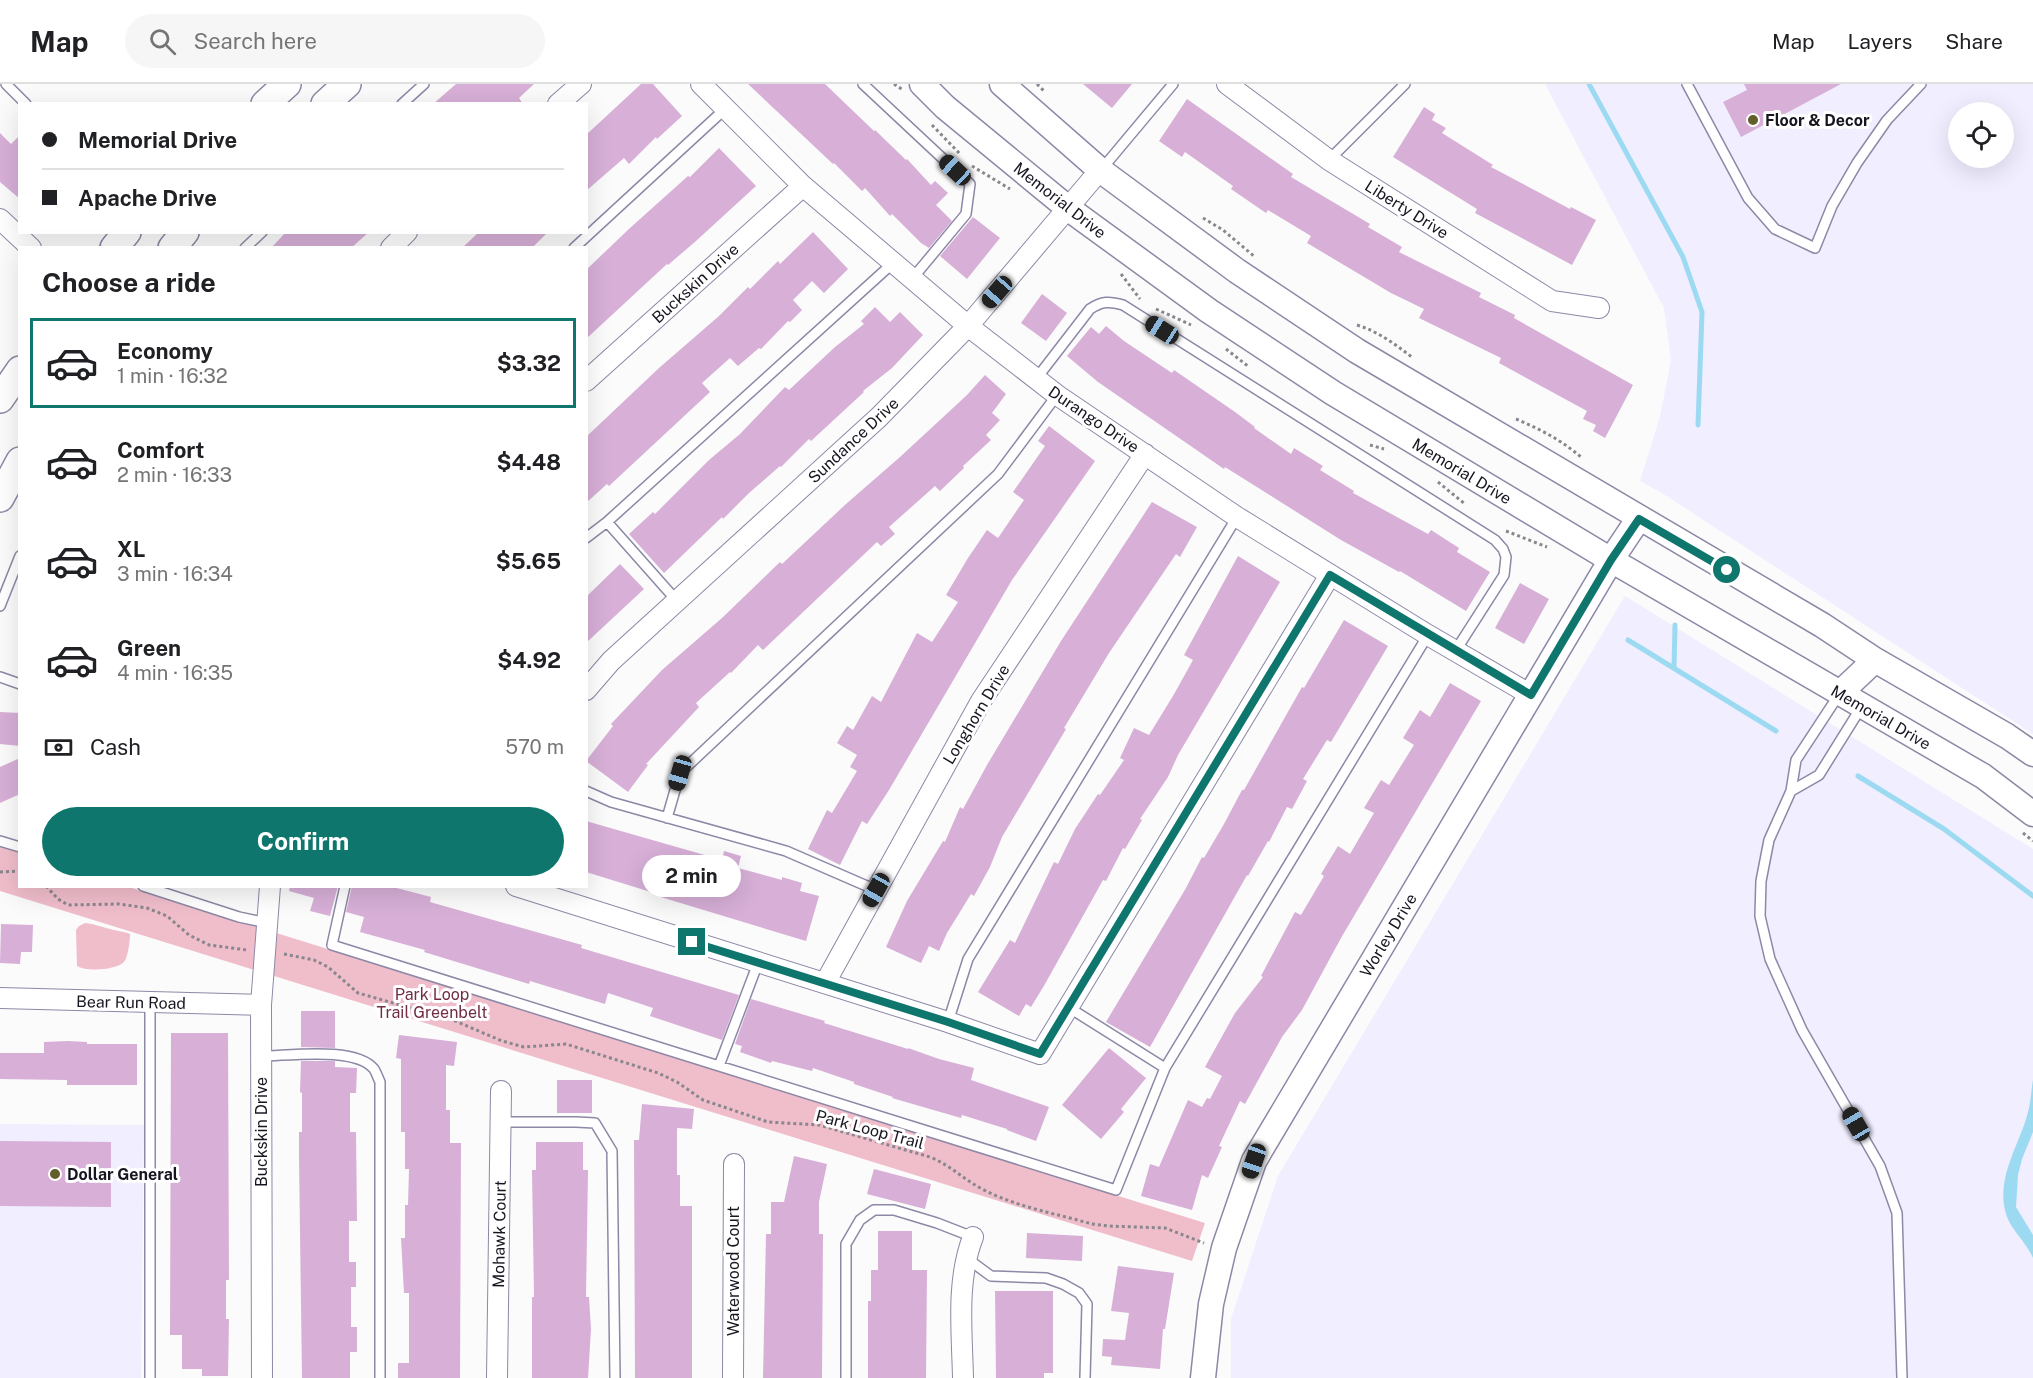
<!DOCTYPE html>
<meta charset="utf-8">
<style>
:root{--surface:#fff;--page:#f6f6f6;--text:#202124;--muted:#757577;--line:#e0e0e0;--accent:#0f766e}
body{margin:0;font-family:"Public Sans",sans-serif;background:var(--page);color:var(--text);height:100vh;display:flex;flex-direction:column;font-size:22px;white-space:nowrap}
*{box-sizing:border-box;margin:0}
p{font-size:20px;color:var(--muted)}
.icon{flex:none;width:33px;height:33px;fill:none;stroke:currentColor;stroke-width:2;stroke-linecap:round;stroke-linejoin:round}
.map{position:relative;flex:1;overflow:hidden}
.side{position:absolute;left:18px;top:162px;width:570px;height:642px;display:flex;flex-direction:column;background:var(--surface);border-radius:0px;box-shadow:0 6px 24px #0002}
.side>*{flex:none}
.banner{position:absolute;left:18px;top:18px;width:570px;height:132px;border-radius:0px;box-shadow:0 6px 24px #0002;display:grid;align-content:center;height:132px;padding:0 24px;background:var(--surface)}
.buttons{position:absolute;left:1948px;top:18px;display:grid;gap:12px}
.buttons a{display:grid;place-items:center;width:66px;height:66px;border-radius:50%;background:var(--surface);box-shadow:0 6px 24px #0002;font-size:30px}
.end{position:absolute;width:27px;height:27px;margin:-14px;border:8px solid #0f766e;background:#fff;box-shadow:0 0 0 3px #fff}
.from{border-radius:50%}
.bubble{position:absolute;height:42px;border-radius:21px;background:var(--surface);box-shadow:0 6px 24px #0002;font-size:20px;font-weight:700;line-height:42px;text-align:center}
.car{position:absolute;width:18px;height:36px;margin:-18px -9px;border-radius:8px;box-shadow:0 0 4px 2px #0007;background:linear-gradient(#222 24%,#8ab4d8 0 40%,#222 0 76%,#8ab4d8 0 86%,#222 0)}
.banner b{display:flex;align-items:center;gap:21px;height:57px;font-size:22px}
.banner b+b{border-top:2px solid var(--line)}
.banner i{width:15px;height:15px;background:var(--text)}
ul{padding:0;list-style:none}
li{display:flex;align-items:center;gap:18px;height:90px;margin:0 12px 9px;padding:0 12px;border:3px solid transparent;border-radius:0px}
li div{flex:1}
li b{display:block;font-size:22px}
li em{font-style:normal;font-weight:700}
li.on{border-color:var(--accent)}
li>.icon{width:54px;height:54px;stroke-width:1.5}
h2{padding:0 24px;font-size:27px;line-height:72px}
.pay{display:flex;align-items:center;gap:15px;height:66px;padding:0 24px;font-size:22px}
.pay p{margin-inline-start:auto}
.action{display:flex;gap:12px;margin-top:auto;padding:12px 24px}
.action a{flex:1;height:69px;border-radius:36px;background:var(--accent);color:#fff;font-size:24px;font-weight:700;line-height:69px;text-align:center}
header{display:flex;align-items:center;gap:36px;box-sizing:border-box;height:84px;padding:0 30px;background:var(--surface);border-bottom:2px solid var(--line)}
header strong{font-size:28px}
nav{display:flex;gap:33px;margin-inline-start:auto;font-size:21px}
.search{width:420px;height:54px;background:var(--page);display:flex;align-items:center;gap:15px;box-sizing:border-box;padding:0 21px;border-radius:33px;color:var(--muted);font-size:22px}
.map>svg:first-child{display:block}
</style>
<header>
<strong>Map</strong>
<div class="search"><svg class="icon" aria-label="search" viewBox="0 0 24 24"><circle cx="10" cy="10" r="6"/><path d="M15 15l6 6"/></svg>Search here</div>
<nav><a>Map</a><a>Layers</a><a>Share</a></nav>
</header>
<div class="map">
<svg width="2033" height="1294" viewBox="0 0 2033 1294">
<rect width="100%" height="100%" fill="#fbfbfb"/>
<path fill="#f0eeff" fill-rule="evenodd" d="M1545 0H2033V650L1665 411 1640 397 1660 333 1671 276 1664 224ZM1959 28H2004V74H1959Z
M1625 512 2033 765V1294H1231V1235L1278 1092Z
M0 1040 144 1041 141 1294H0Z"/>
<path fill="#f0bdcb" d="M0 762 19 768 20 802 129 803 1205 1139 1192 1177 0 807Z
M85 839C95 840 101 843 110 845 117 847 123 847 130 850 130 857 128 873 124 878 116 886 87 888 77 882L76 846 79 842Z"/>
<path fill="#9cdaf1" d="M2033 996V1048L2022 1075 2018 1091 2016 1123 2033 1151V1174C2026 1157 2009 1145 2005 1126 1997 1091 2020 1060 2028 1028 2031 1018 2031 1007 2033 996Z"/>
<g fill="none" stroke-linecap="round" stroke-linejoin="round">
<path stroke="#9cdaf1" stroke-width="5" d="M1589 0 1683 173 1702 228 1698 341
M1628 556 1776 647
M1674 584 1675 541
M1858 692 1944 745 2033 812"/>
</g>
<path fill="#d7afd7" d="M456 0H534L519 14 523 20H433Z
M641 0H653L682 32 657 55 656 53 629 80 624 74 586 107V51Z
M748 0H825L874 47 875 46 906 76 907 75 931 101 935 97 948 109 936 121 952 137 929 164 921 159 892 130 890 132 865 104 862 107 834 79 833 80Z
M1083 0H1132L1112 24Z
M1744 0H1841L1741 53 1723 18 1747 6Z
M1187 15 1293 90 1291 93 1370 140 1368 143 1402 163 1399 168 1481 209 1479 213 1515 231 1514 234 1633 301 1605 354 1593 347 1596 341 1583 335 1587 327 1499 279 1501 274 1419 234 1424 225 1391 209 1307 159 1311 152 1268 126 1266 129 1231 105 1233 102 1185 68 1182 73 1159 57Z
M1424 23 1435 30 1432 36 1446 44 1442 49 1493 81 1491 83 1570 125 1571 123 1596 136 1572 181 1475 129 1477 125 1393 73Z
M0 49 11 60 20 51V115L0 98Z
M719 64 756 102 696 157 668 181 667 180 586 255V186L630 144 688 92 690 93Z
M973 133 1000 154 967 195 940 172Z
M286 148H369L351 164H271Z
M479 148H548L532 164H462Z
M813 148 848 185 824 209 812 197 793 216 802 226 790 238 788 237 761 265 759 264 738 282 730 274 702 299 710 308 609 402 607 400 586 419V353L659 284 719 232 748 203 750 205 778 177 780 180Z
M1042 210 1067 229 1046 257 1021 239Z
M875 223 890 238 900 228 923 251 892 284 863 307 864 308 811 357 809 355 781 383 780 382 749 409 723 435 722 433 664 489 629 450 653 428 655 430 709 376 740 350 785 303 789 306 835 263 864 240 861 237Z
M1106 242 1124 257 1172 289 1174 286 1235 328 1255 343 1254 344 1291 370 1294 364 1323 382 1320 386 1354 407 1353 409 1428 450 1431 446 1459 464 1457 468 1490 488 1466 527 1400 487 1399 488 1341 456 1225 383 1224 385 1098 298 1067 272 1091 243 1099 250Z
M985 291 1006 310 992 329 1000 336 986 351 991 356 963 382 964 384 940 407 935 402 889 443 895 450 881 462 877 458 763 566 758 561 731 589 730 588 696 619 699 623 646 680 648 681 628 708 586 677 613 642 611 640 662 586 722 534 780 478 782 480 846 420 900 373 967 311Z
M1049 342 1095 377 1012 496 889 706 867 740 862 737 840 781 808 765 827 726 832 729 857 687 850 683 857 671 837 659 847 642 853 646 872 612 881 618 917 549 932 558 958 518 946 511 968 474 987 446 998 454 1024 416 1013 408 1045 362 1038 357Z
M1152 418 1197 443 1180 473 1176 470 1109 569 1064 644 1066 645 1002 753 990 783 974 812 971 810 947 849 939 867 929 862 921 879 886 863 907 817 943 757 945 758 960 723 963 725 987 681 1061 557Z
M1238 472 1280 498 1178 671 1168 693 1140 735 1142 736 1125 765 1123 764 1106 797 1103 796 1045 900 1031 923 1026 920 1019 932 978 908 1010 856 1015 859 1054 778 1058 780 1075 745 1098 710 1100 711 1124 676 1120 674 1134 644 1149 651 1173 612 1193 576 1184 571Z
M620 480 644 505 586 559V513Z
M1520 499 1549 515 1524 560 1495 544Z
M1344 536 1388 562 1331 658 1327 656 1303 695 1307 697 1292 725 1287 723 1269 758 1268 757 1248 792 1247 791 1150 963 1106 938 1186 804 1202 773 1204 774 1224 740 1242 706H1244L1302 603 1304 604Z
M1450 599 1481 617 1341 854 1302 926 1282 953 1245 1020 1240 1017 1219 1062 1222 1063 1208 1094 1202 1091 1192 1126 1141 1112 1150 1080 1159 1083 1188 1016 1202 1023 1207 1014 1210 1015 1222 992 1205 983 1235 929 1263 893 1261 892 1295 828 1301 831 1324 792 1321 790 1338 762 1350 770 1374 729 1364 724 1381 696 1389 701 1414 661 1403 654 1420 626 1430 633Z
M0 628 20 629V662L0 660Z
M20 674V710L0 719V683Z
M586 737 722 776 724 767 741 772 738 784 782 796V793L802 799 800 807 819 812 806 857 654 811V809L586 788Z
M290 802H338L330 832 310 827 314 814 289 807Z
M352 802H389L431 813 430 818 582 861 581 864 739 911 722 956 650 932 653 924 608 909 605 920 530 897 529 900 424 868 425 866 360 848 364 833 346 828Z
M1 840 33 841 32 868H21L20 880 0 879Z
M751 915 825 937 824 939 908 965V964L939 975 974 984 971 996 1049 1023 1036 1057 1007 1046V1045L962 1031 961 1034 892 1014 893 1013 854 1000V998L813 984 812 987 772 977 771 979 740 968 742 962 735 960Z
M301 927H335V964L301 963Z
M171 949H228L229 1196H226V1235H229L228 1292H202V1285H182V1251H170Z
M399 951 457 958 454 982 446 981V1026H450V1059H461L460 1294H398V1279H409V1209H404L401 1154H405V1121H408L409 1085H405V1048H401V975L396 974Z
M68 957 87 958V960H137V1001H67V996L0 995V969H44V958Z
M1109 964 1146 994 1121 1025 1124 1028 1101 1055 1062 1021Z
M301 977H335V983L357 984 356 1009H350V1048H356L357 1137H349V1178H356V1203H351V1243H357V1268H350V1294H302L299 1073V1048H302V1009L300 1008Z
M557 996H592V1029H557Z
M642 1020 694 1025 692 1045 677 1044V1091H680V1122H692V1294H635L634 1056H639Z
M0 1057 111 1058V1123L0 1122Z
M536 1058H583V1086H588L586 1213H589L591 1245 588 1294H532V1213H534L532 1086H536Z
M794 1072 827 1080 819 1118V1150H823L822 1294H763L766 1150H771V1118H784Z
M874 1085 931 1100 925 1125 867 1110Z
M878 1147H912V1186H927L926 1294H868V1217H871V1186H878Z
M1027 1149 1083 1152 1082 1177 1026 1174Z
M1118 1182 1174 1189 1165 1245H1163L1160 1285 1111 1281 1112 1273 1102 1272 1103 1255 1125 1256 1129 1229 1111 1227Z
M995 1207H1053V1289H1044V1294H996Z"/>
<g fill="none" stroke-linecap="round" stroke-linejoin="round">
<g stroke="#8c88a6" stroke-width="12">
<path id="service" d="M6 0 26 20
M863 0 970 100 966 130 912 195
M1687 0 1748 114 1775 145 1815 164 1832 122 1857 79 1887 36 1921 0
M402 20 424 0
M1329 76 1405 0
M1101 86 1173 0
M245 164 262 148
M574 164 725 25
M1036 295 1090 225C1102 217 1109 217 1123 221L1495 456 1503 465 1506 473 1504 491 1456 566
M607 438 677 517
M586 454 607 438 893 179
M0 522 20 472
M0 593 20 600
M1840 609 1796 676 1791 707 1769 756 1761 797 1760 832 1770 875 1802 946 1880 1082 1897 1129 1902 1294
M586 707 611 718 786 767 876 806
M1791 707 1819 691 1862 622
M667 734 680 689 998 390 1057 311
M0 757 20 763
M143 802 239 833 267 839
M345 802 332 861 719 982
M758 879 719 982 1116 1106 1165 984
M1068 923 1165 984 1428 551
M948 938 968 875 1237 433
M261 972C288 972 355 962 374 985 376 988 378 994 380 998V1294
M501 1038H576L595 1039 612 1067 615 1294
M965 1173 991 1192 1046 1194 1063 1200 1079 1209 1087 1220 1085 1294
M150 1294V918
M846 1294V1160L860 1136 874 1126H894L937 1139 973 1153"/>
</g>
<g stroke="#8c88a6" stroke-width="22">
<path id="minor" d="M701 0 803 102 968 242 1057 311 1237 433 1428 551 1531 611
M1227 0 1329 76 1552 217 1599 224
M558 20 581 0
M0 135 31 164
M391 164 407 148
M586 297 803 102
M586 606 611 577 879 333 968 242 1100 86
M516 802 948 938 1040 970 1330 491
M825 899 981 617 1145 370
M0 914 261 921
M262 1294 261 921 270 802
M497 1294 501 1007
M733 1294 734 1080
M963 1294C962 1247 956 1197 973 1153"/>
</g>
<g stroke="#8c88a6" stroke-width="27">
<path id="tertiary" d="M922 0 945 23 1069 125 1209 227 1333 309 1611 476 1983 692 2033 730
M1002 0 1100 86 1237 187 1357 267 1822 541 1875 576 2007 652 2033 670
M1840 609 1875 576
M1203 1294 1211 1220 1224 1164 1254 1077 1611 476 1639 434"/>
</g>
<g stroke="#8c88a6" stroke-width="30">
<path id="secondary" d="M265 20 287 0
M325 20 347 0
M114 164 127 148
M172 164 185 148
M0 315 20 286
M0 414 20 377"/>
</g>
<path stroke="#88878d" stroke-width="3" stroke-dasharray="3 3" stroke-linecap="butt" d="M894 0 903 6
M1037 0 1044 7
M932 41 961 71
M972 82 1010 105
M1203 134 1223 146 1255 173
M1121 190 1140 215
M1156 225 1191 241
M1357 241C1379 248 1395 260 1413 274
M1226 265 1249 283
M1516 335C1540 345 1563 357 1582 374
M1370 361 1384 365
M1438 398 1465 420
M1506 447 1547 463
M2023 749 2033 757
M0 788 20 787
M46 802 58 815 68 821 119 820 147 824 167 832 189 851 209 861 247 866
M284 870 314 876 328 883 358 909 453 936 502 957 524 963 566 960 658 989 677 998 703 1016 768 1038 819 1041 930 1073C952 1082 965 1097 986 1107 1018 1123 1057 1130 1092 1140L1108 1142 1165 1144 1204 1159"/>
<use href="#service" stroke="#fff" stroke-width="9"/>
<use href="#minor" stroke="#fff" stroke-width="20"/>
<use href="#tertiary" stroke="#fff" stroke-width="24"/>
<use href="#secondary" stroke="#fff" stroke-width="27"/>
</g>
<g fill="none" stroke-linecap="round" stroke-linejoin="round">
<path stroke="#0f766e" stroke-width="8" d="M692 858 948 938 1040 970 1330 491 1531 611 1611 476 1639 435 1727 486"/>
</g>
<g fill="#645e2b" stroke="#fff" stroke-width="2">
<circle cx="1753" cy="36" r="6"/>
<circle cx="55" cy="1090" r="6"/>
</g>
<g text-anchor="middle" stroke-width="6" stroke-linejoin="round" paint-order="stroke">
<g font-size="16" font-weight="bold" fill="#171520" stroke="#fff" text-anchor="start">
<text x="1765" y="42">Floor &amp; Decor</text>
<text x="67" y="1096">Dollar General</text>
</g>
<g font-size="16" fill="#171520" stroke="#fff">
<text transform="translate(1060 116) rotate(38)" y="6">Memorial Drive</text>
<text transform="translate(1407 125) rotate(32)" y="6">Liberty Drive</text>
<text transform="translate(695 199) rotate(-42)" y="6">Buckskin Drive</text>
<text transform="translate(1094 335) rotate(34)" y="6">Durango Drive</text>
<text transform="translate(853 356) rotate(-43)" y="6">Sundance Drive</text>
<text transform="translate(1462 387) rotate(31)" y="6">Memorial Drive</text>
<text transform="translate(976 630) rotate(-59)" y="6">Longhorn Drive</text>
<text transform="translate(1881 633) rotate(30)" y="6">Memorial Drive</text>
<text transform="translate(1388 851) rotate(-59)" y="6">Worley Drive</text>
<text transform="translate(131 918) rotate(1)" y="6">Bear Run Road</text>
<text transform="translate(870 1045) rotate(15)" y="6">Park Loop Trail</text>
<text transform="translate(261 1048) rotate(-90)" y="6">Buckskin Drive</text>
<text transform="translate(499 1150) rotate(-89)" y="6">Mohawk Court</text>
<text transform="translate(733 1187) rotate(-90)" y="6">Waterwood Court</text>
</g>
<g font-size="16" fill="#722d46" stroke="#fff">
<text x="432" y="916">Park Loop<tspan x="432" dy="18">Trail Greenbelt</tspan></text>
</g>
</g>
</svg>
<div class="buttons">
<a><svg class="icon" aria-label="locate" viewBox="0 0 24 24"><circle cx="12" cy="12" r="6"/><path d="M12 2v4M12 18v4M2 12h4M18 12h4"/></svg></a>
</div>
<i class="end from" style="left:1727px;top:486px"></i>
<i class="end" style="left:692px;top:858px"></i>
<div class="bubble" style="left:642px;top:771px;width:99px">2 min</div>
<i class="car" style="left:955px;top:86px;rotate:313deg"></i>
<i class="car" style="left:997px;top:208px;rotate:221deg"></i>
<i class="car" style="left:1162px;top:246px;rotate:302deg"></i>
<i class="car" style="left:680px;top:689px;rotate:196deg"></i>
<i class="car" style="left:876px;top:806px;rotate:209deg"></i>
<i class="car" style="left:1856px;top:1040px;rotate:330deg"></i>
<i class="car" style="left:1254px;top:1077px;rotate:199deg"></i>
<div class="banner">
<b><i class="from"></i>Memorial Drive</b>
<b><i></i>Apache Drive</b>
</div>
<section class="side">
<h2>Choose a ride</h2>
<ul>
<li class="on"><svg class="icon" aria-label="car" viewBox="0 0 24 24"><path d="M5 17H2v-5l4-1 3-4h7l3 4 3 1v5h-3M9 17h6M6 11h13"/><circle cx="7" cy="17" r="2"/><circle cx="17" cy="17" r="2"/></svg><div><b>Economy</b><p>1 min · 16:32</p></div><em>$3.32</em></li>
<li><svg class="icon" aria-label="car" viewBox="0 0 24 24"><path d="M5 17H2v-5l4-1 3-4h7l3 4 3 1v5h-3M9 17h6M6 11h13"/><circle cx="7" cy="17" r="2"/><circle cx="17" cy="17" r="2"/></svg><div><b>Comfort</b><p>2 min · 16:33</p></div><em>$4.48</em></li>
<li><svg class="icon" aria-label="car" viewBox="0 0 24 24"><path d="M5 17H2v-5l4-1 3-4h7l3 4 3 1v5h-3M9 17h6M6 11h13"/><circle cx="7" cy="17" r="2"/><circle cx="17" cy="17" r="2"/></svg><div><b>XL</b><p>3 min · 16:34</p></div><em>$5.65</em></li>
<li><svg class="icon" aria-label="car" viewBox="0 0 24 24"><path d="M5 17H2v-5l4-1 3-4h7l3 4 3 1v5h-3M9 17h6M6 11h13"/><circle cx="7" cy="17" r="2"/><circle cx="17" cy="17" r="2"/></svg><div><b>Green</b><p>4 min · 16:35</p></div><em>$4.92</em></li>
</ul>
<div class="pay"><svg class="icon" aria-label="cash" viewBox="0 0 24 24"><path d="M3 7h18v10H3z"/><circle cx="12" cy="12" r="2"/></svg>Cash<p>570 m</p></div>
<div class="action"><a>Confirm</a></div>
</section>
</div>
